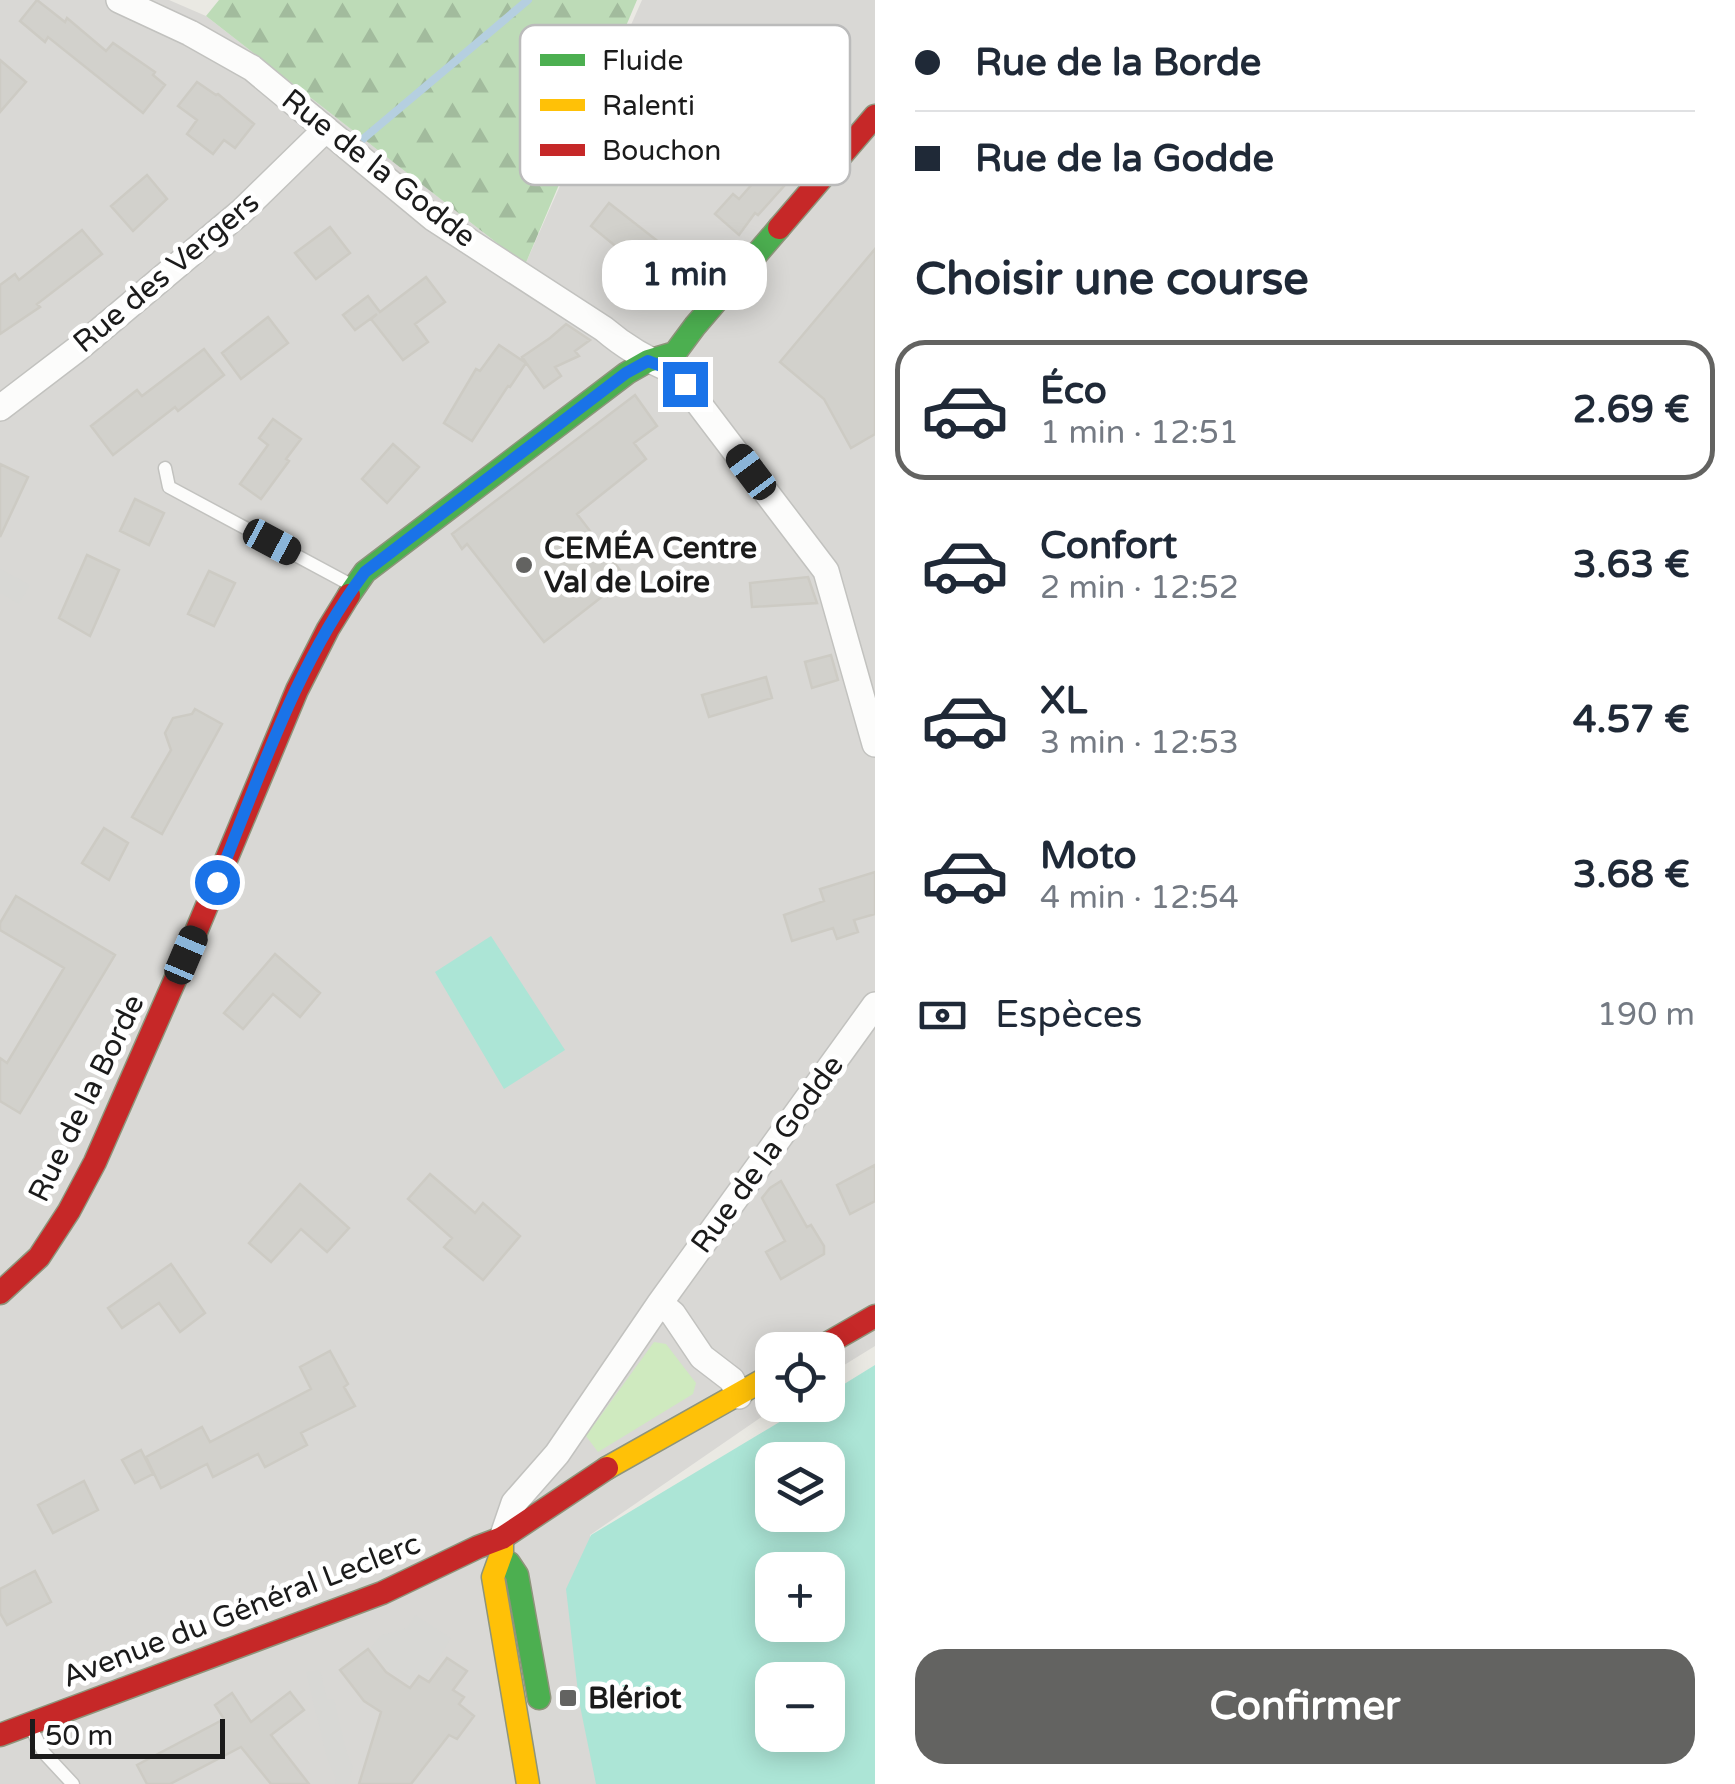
<!DOCTYPE html>
<html lang="fr">
<meta charset="utf-8">
<style>
:root{--surface:#fff;--page:#f2f2f3;--text:#1f2937;--muted:#747a83;--line:#e0e1e3;--accent:#636361}
body{margin:0;font-family:"Varela Round",sans-serif;background:var(--page);color:var(--text);height:100vh;display:flex;flex-direction:column;font-size:38px;white-space:nowrap}
*{box-sizing:border-box;margin:0}
p{font-size:32px;color:var(--muted)}
.icon{flex:none;width:55px;height:55px;fill:none;stroke:currentColor;stroke-width:2;stroke-linecap:round;stroke-linejoin:round}
.map{position:relative;flex:1;overflow:hidden}
.side{display:flex;flex-direction:column;background:var(--surface);width:860px}
.side>*{flex:none}
.banner{display:grid;align-content:center;height:220px;padding:0 40px;background:var(--surface)}
.buttons{position:absolute;left:755px;top:1332px;display:grid;gap:20px}
.buttons a{display:grid;place-items:center;width:90px;height:90px;border-radius:20px;background:var(--surface);box-shadow:0 5px 25px #0003;font-size:50px}
.scale{position:absolute;left:30px;bottom:25px;width:195px;box-sizing:border-box;padding-left:10px;border:5px solid #1b1b1b;border-top:0;font-size:28px;line-height:35px;white-space:nowrap;color:#1b1b1b;-webkit-text-stroke:8px #fff;paint-order:stroke}
.end{position:absolute;width:45px;height:45px;margin:-22px;border:12px solid #1a73e8;background:#fff;box-shadow:0 0 0 5px #fff}
.from{border-radius:50%}
.bubble{position:absolute;height:70px;border-radius:30px;background:var(--surface);box-shadow:0 5px 25px #0003;font-size:32px;font-weight:800;line-height:70px;text-align:center}
.car{position:absolute;width:30px;height:60px;margin:-30px -15px;border-radius:12px;box-shadow:0 0 8px 2px #0007;background:linear-gradient(#222 24%,#8ab4d8 0 40%,#222 0 76%,#8ab4d8 0 86%,#222 0)}
.banner b{display:flex;align-items:center;gap:35px;height:95px;font-size:38px}
.banner b+b{border-top:2px solid var(--line)}
.banner i{width:25px;height:25px;background:var(--text)}
ul{padding:0;list-style:none}
li{display:flex;align-items:center;gap:30px;height:140px;margin:0 20px 15px;padding:0 20px;border:5px solid transparent;border-radius:30px}
li div{flex:1}
li b{display:block;font-size:38px}
li em{font-style:normal;font-weight:800}
li.selected{border-color:var(--accent)}
li>.icon{width:90px;height:90px;stroke-width:1.5}
h2{padding:0 40px;font-size:45px;line-height:120px}
.pay{display:flex;align-items:center;gap:25px;height:110px;padding:0 40px;font-size:38px}
.pay p{margin-inline-start:auto}
.primary-button{display:flex;gap:20px;margin-top:auto;padding:20px 40px}
.primary-button a{flex:1;height:115px;border-radius:30px;background:var(--accent);color:#fff;font-size:40px;font-weight:800;line-height:115px;text-align:center}
main{display:flex;flex:1;min-height:0}
.map>svg:first-child{display:block}
</style>
<main>
<div class="map">
<svg width="875" height="1784" viewBox="0 0 875 1784">
<defs>
<pattern id="forest-firs" width="22" height="20" patternUnits="userSpaceOnUse" patternTransform="scale(2.5)"><rect width="22" height="20" fill="#bddbb7"/><path d="M5 1l3.5 6h-7zM16 11l3.5 6h-7z" fill="#a2bb9d"/></pattern>
</defs>
<rect width="100%" height="100%" fill="#eae9e3"/>
<path fill="#d9d8d5" d="M0 0H169L206 16 525 265 642 0H875V1346L828 1375V1350H772V1405H779L590 1535 604 1784H0Z"/>
<path fill="#cfeabf" d="M654 1342 666 1344 696 1383 693 1394 598 1452 586 1436Z"/>
<path fill="url(#forest-firs)" d="M219 0H637L525 265 206 16Z"/>
<path fill="#ace5d6" fill-rule="evenodd" d="M491 936 565 1050 504 1089 435 972Z
M875 1365V1784H596L579 1701 566 1589 591 1535 808 1405H828V1394ZM828 1460V1515H772V1460ZM828 1570V1625H772V1570ZM828 1680V1735H772V1680Z"/>
<path fill="#d8d8d5" d="M0 569 30 585 19 604 0 593Z
M415 1615 451 1638 427 1678 418 1672 410 1684 389 1671 371 1647 381 1635 407 1628Z
M320 1670 327 1699H334L347 1754 353 1767 348 1784H335L336 1779 327 1758 306 1672Z"/>
<g fill="none" stroke-linecap="round" stroke-linejoin="round">
<path stroke="#b5cfe0" stroke-width="8" d="M363 139 528 0"/>
</g>
<path fill="#d2d1cc" stroke="#cdcbc4" stroke-width="2.5" d="M37 0 65 22 67 18 106 51 113 43 155 72 153 75 165 85 143 113 48 37 45 42 20 21Z
M0 60 26 82 0 112Z
M197 82 216 95 218 94 254 124 235 148 224 140 213 154 187 134 197 120 178 106Z
M807 122 826 139 758 215 755 213 739 235 715 214 733 194 739 199Z
M147 175 167 199 133 231 111 206Z
M609 203 706 279 685 303 591 226Z
M330 227 350 253 316 279 295 253Z
M82 230 102 254 37 304 40 307 0 334V285L15 274 19 280Z
M875 249V434L851 448 824 399 780 362Z
M426 277 445 302 415 324 428 342 403 360 371 319 377 314 355 330 343 315 368 296 380 312Z
M268 317 288 343 241 379 222 353Z
M566 324 590 340 575 351 579 356 555 367 561 376 544 388 522 357 550 338Z
M499 345 526 363 510 387 508 386 472 441 444 423 476 369 480 371Z
M204 349 224 375 178 411 175 407 113 455 91 426 137 390 142 396Z
M635 395 657 426 634 443 646 459 577 514 626 578 544 642 467 544 462 549 452 534Z
M273 419 301 439 286 459 289 461 261 499 240 484 268 445 259 438Z
M393 444 419 467 387 503 362 479Z
M0 464 28 477 0 537Z
M135 499 164 513 149 545 120 531Z
M87 555 119 570 90 636 59 618Z
M209 571 235 583 214 626 188 614Z
M808 577 817 603 752 607 750 583Z
M831 655 838 680 812 688 805 662Z
M766 677 772 698 709 717 702 695Z
M195 709 222 724 162 834 132 817 171 750 165 733 173 718 192 714Z
M104 828 128 843 109 880 82 863Z
M875 872V914L854 920 858 932 837 939 833 928 792 941 784 915 824 901 820 889Z
M16 896 115 955 20 1113 0 1101V1058L7 1063 64 968 0 930V923Z
M275 954 320 993 300 1017 273 994 243 1029 224 1013Z
M875 1165V1201L850 1214 837 1185Z
M430 1174 475 1213 483 1203 520 1236 483 1280 444 1247 452 1238 408 1199Z
M781 1181 807 1227 811 1225 824 1246V1254L781 1279 766 1252 785 1241 762 1198 770 1188Z
M300 1184 349 1228 327 1252 301 1229 271 1262 249 1243Z
M171 1264 205 1313 180 1332 159 1303 122 1328 108 1308Z
M330 1351 348 1384 344 1387 355 1406 301 1433 307 1445 265 1467 258 1454 213 1477 207 1464 161 1488 146 1457 202 1427 210 1442 311 1389 300 1367Z
M141 1450 153 1474 135 1483 122 1460Z
M84 1481 98 1510 53 1533 38 1505Z
M35 1571 51 1602 7 1625 0 1613V1589Z
M368 1649 386 1672 410 1688 419 1676 429 1682 447 1658 467 1671 453 1690 464 1697 459 1704 474 1716 457 1739 449 1735 411 1784H359L381 1712 364 1701 340 1670Z
M290 1692 304 1710 271 1735 309 1784H271L241 1747 170 1784H147L137 1765 224 1719 215 1705 232 1693 251 1722Z"/>
<g fill="none" stroke-linecap="round" stroke-linejoin="round">
<g stroke="#c2c2bf" stroke-width="15">
<path id="lane" d="M165 468 169 487 353 586
M30 1726 44 1753 73 1784"/>
</g>
<g stroke="#c2c2bf" stroke-width="28">
<path id="street" d="M119 0 190 33 252 68 433 218 604 329C626 348 647 360 674 371L826 571 875 744
M0 408 80 347 242 211 326 129
M660 1303 673 1314 702 1357 732 1380 739 1396
M502 1538 514 1503 557 1454 660 1303 875 1005"/>
</g>
<g stroke="#8e947b" stroke-width="25">
<path id="fast" d="M349 595 365 572 627 373 648 361 675 353 695 326 779 228
M509 1563 517 1575 539 1698"/>
</g>
<g stroke="#8e947b" stroke-width="25">
<path id="slow" d="M607 1468 772 1375
M502 1538V1552L493 1577 528 1784"/>
</g>
<g stroke="#8e947b" stroke-width="25">
<path id="jam" d="M779 228 875 116
M0 1293 39 1257 69 1211 95 1162 193 939 297 690 328 629 349 595
M816 1350 875 1316
M0 1735 382 1593 478 1547 502 1538 607 1468"/>
</g>
<use href="#lane" stroke="#fcfcfb" stroke-width="12"/>
<use href="#street" stroke="#fcfcfb" stroke-width="25"/>
<use href="#fast" stroke="#4caf50" stroke-width="22"/>
<use href="#slow" stroke="#ffc107" stroke-width="22"/>
<use href="#jam" stroke="#c62828" stroke-width="22"/>
</g>
<g fill="none" stroke-linecap="round" stroke-linejoin="round">
<path stroke="#1a73e8" stroke-width="12" d="M217 882C259 778 297 662 365 572L626 373 648 361 674 371 685 384"/>
</g>
<g fill="#636361" stroke="#fff" stroke-width="4">
<circle cx="524" cy="565" r="10"/>
<rect x="558" y="1688" width="20" height="20" rx="5"/>
</g>
<g text-anchor="middle" stroke-width="10" stroke-linejoin="round" paint-order="stroke">
<g font-size="30" fill="#1b1b1b" stroke="#fff">
<text transform="translate(379 168) rotate(38)" y="10">Rue de la Godde</text>
<text transform="translate(166 272) rotate(-40)" y="10">Rue des Vergers</text>
<text transform="translate(86 1098) rotate(-64)" y="10">Rue de la Borde</text>
<text transform="translate(767 1154) rotate(-54)" y="10">Rue de la Godde</text>
<text transform="translate(241 1610) rotate(-21)" y="10">Avenue du Général Leclerc</text>
</g>
<g font-size="30" font-weight="bold" fill="#1b1b1b" stroke="#fff" text-anchor="start">
<text x="544" y="558">CEMÉA Centre<tspan x="544" dy="34">Val de Loire</tspan></text>
<text x="588" y="1708">Blériot</text>
</g>
</g>
<rect x="520" y="25" width="330" height="160" rx="15" fill="#fff" stroke="#bbb" stroke-width="2.5"/>
<rect x="540" y="54" width="45" height="12" fill="#4caf50"/>
<rect x="540" y="99" width="45" height="12" fill="#ffc107"/>
<rect x="540" y="144" width="45" height="12" fill="#c62828"/>
<g font-size="28" fill="#1b1b1b">
<text x="602" y="70">Fluide</text>
<text x="602" y="115">Ralenti</text>
<text x="602" y="160">Bouchon</text>
</g>
</svg>
<div class="buttons">
<a><svg class="icon" aria-label="locate" viewBox="0 0 24 24"><circle cx="12" cy="12" r="6"/><path d="M12 2v4M12 18v4M2 12h4M18 12h4"/></svg></a>
<a><svg class="icon" aria-label="layers" viewBox="0 0 24 24"><path d="M12 4l9 5-9 5-9-5zM3 14l9 5 9-5"/></svg></a>
<a>+</a>
<a>−</a>
</div>
<div class="scale">50 m</div>
<i class="end from" style="left:217px;top:882px"></i>
<i class="end" style="left:685px;top:384px"></i>
<div class="bubble" style="left:602px;top:240px;width:165px">1 min</div>
<i class="car" style="left:751px;top:472px;rotate:323deg"></i>
<i class="car" style="left:272px;top:542px;rotate:118deg"></i>
<i class="car" style="left:186px;top:955px;rotate:23deg"></i>
</div>
<section class="side">
<div class="banner">
<b><i class="from"></i>Rue de la Borde</b>
<b><i></i>Rue de la Godde</b>
</div>
<h2>Choisir une course</h2>
<ul>
<li class="selected"><svg class="icon" aria-label="car" viewBox="0 0 24 24"><path d="M5 17H2v-5l4-1 3-4h7l3 4 3 1v5h-3M9 17h6M6 11h13"/><circle cx="7" cy="17" r="2"/><circle cx="17" cy="17" r="2"/></svg><div><b>Éco</b><p>1 min · 12:51</p></div><em>2.69 €</em></li>
<li><svg class="icon" aria-label="car" viewBox="0 0 24 24"><path d="M5 17H2v-5l4-1 3-4h7l3 4 3 1v5h-3M9 17h6M6 11h13"/><circle cx="7" cy="17" r="2"/><circle cx="17" cy="17" r="2"/></svg><div><b>Confort</b><p>2 min · 12:52</p></div><em>3.63 €</em></li>
<li><svg class="icon" aria-label="car" viewBox="0 0 24 24"><path d="M5 17H2v-5l4-1 3-4h7l3 4 3 1v5h-3M9 17h6M6 11h13"/><circle cx="7" cy="17" r="2"/><circle cx="17" cy="17" r="2"/></svg><div><b>XL</b><p>3 min · 12:53</p></div><em>4.57 €</em></li>
<li><svg class="icon" aria-label="car" viewBox="0 0 24 24"><path d="M5 17H2v-5l4-1 3-4h7l3 4 3 1v5h-3M9 17h6M6 11h13"/><circle cx="7" cy="17" r="2"/><circle cx="17" cy="17" r="2"/></svg><div><b>Moto</b><p>4 min · 12:54</p></div><em>3.68 €</em></li>
</ul>
<div class="pay"><svg class="icon" aria-label="cash" viewBox="0 0 24 24"><path d="M3 7h18v10H3z"/><circle cx="12" cy="12" r="2"/></svg>Espèces<p>190 m</p></div>
<div class="primary-button"><a>Confirmer</a></div>
</section>
</main>
